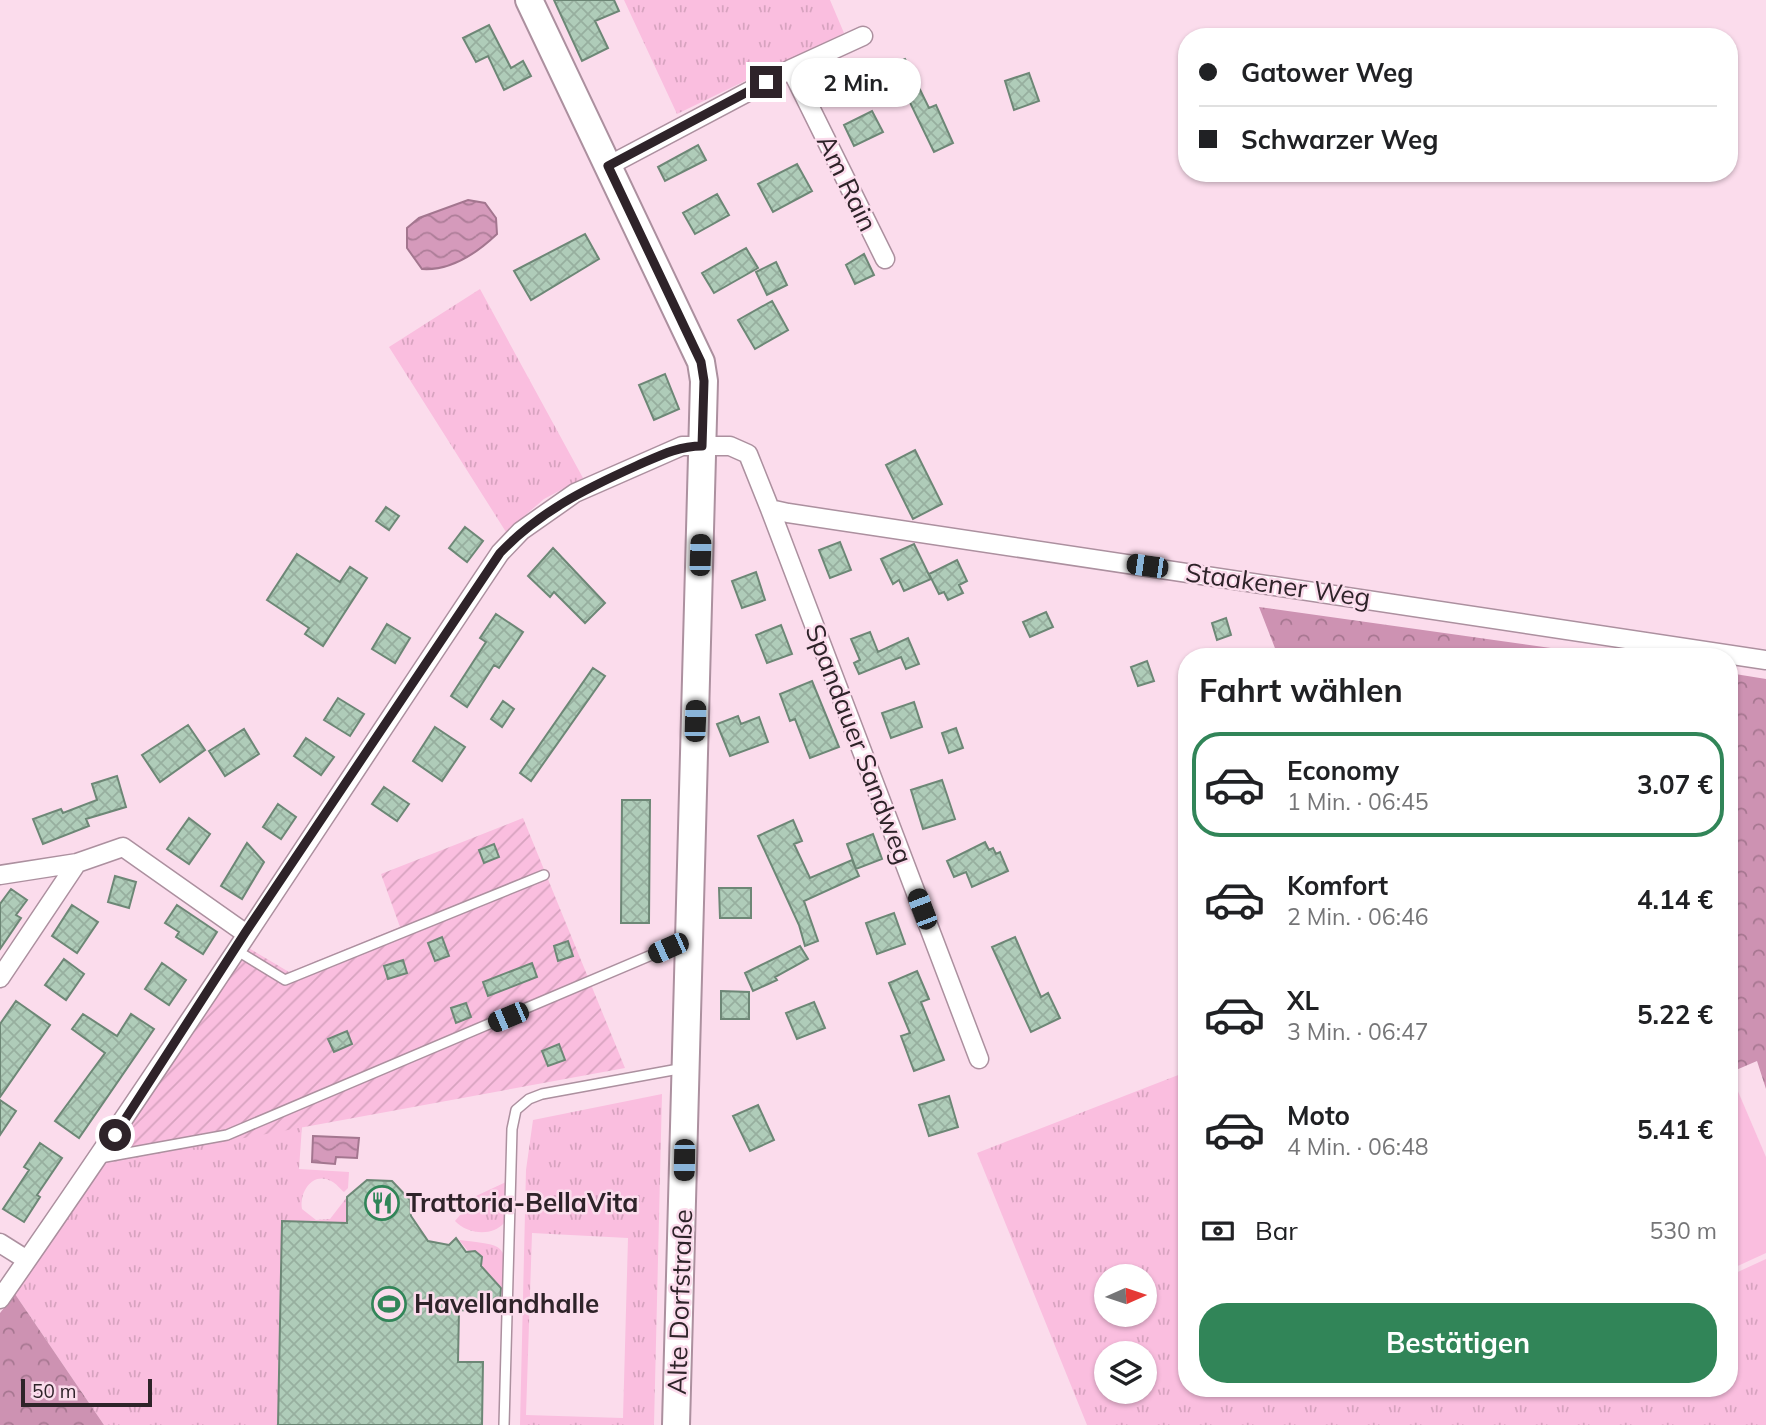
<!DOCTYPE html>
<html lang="de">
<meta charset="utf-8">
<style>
:root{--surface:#fff;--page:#f2f2f2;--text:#202124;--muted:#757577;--line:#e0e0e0;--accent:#318558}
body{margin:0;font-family:Mulish,sans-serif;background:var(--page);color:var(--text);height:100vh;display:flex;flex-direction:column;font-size:26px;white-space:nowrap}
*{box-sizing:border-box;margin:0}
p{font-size:23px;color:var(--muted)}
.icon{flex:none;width:38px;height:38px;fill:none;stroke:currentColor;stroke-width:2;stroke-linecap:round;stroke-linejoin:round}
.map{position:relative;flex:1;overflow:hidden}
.sheet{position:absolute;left:1178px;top:648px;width:560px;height:749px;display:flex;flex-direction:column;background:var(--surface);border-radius:28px;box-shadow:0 2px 5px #0004}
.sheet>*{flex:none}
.top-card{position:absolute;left:1178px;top:28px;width:560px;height:154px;border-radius:28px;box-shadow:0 2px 5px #0004;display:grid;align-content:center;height:154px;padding:0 21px;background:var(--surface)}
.needle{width:46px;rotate:87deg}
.tools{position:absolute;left:1094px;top:1264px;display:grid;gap:14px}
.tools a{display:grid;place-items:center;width:63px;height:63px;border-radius:50%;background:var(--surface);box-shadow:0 2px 5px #0004;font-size:35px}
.scale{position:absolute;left:21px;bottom:18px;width:131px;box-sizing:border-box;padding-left:7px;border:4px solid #2e2329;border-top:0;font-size:19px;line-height:24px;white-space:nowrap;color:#2e2329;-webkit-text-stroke:5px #fbdcec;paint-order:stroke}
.end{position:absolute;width:32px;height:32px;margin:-16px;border:9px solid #2e2329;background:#fff;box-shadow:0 0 0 4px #fff}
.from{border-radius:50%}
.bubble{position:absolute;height:49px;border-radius:24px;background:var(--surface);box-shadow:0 2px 5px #0004;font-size:23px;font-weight:700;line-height:49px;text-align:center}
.car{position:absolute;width:21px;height:42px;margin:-21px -10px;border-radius:9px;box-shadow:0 0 5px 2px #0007;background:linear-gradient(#222 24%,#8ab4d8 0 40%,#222 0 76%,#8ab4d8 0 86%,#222 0)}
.top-card b{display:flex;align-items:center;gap:24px;height:66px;font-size:26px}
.top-card b+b{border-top:2px solid var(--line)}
.top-card i{width:18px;height:18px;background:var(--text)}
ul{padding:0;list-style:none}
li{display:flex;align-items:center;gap:21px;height:105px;margin:0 14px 10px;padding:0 7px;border:4px solid transparent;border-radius:28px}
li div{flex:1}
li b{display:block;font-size:26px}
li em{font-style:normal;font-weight:700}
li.selected{border-color:var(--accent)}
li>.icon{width:63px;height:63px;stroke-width:1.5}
h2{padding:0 21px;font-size:32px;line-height:84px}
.pay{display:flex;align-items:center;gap:18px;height:77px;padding:0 21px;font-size:26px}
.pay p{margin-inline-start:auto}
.primary-button{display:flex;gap:14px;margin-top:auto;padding:14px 21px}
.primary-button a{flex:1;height:80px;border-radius:28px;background:var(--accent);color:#fff;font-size:28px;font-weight:700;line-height:80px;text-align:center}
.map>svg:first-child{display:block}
</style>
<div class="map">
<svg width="1766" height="1425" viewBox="0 0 1766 1425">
<defs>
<pattern id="grass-tufts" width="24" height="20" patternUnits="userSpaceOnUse" patternTransform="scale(1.75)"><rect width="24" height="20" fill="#fabedf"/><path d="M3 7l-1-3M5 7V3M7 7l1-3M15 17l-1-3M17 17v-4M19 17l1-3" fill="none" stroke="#d7a3bf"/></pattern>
<pattern id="forest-crowns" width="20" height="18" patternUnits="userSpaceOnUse" patternTransform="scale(1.75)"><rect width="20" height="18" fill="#cd92b2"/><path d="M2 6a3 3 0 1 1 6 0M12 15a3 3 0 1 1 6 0" fill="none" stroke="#a77791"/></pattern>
<pattern id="garden-furrows" width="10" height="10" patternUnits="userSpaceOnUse" patternTransform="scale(1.75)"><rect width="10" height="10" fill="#fabedf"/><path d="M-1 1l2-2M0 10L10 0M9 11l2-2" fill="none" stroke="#d7a3bf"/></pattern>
<pattern id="water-waves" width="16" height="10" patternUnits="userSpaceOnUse" patternTransform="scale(1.75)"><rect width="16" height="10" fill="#d59abb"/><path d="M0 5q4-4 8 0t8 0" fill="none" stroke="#ad7d98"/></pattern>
<pattern id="building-cross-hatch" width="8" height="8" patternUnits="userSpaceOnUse" patternTransform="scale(1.75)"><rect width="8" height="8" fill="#afccb9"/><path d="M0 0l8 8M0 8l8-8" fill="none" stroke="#97af9f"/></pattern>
</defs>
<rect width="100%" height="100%" fill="#fbdcec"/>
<path fill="url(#grass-tufts)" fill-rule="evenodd" d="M624 0H830L844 33 677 114Z
M480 289 583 478 544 499 506 532 389 347Z
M1186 1072V1388H1729V1276L1766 1259V1425H1087L977 1153ZM1106 1276H1144V1314H1106ZM1106 1353H1144V1391H1106Z
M662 1094 654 1425H520L526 1170 533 1120ZM532 1233 628 1238 623 1418 526 1415Z
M302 1126 299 1169 349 1172 348 1188 344 1192C340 1189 336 1183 331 1181 312 1171 299 1193 302 1209L316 1220 330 1219 347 1197 351 1223 282 1222 278 1425H104L15 1294 12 1281 103 1164Z
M506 1182 504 1223C492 1237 467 1234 455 1221L460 1215 475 1210 476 1196Z
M459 1240C505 1246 507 1241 505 1291L481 1266 482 1257 475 1251H468Z"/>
<path fill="url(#forest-crowns)" d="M1259 607 1608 656H1278Z
M1729 673 1766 679V1089L1757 1061 1729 1073Z
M15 1294 104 1425H0V1313Z"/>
<path fill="url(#garden-furrows)" d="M523 818 625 1068 103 1164 247 947 289 972 400 927 381 874Z"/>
<path fill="#fabedf" d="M1731 1075 1766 1157V1253L1729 1270Z"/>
<path fill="url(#water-waves)" stroke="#a3768f" stroke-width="2" d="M468 200 485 203 496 218 497 234C477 253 450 271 422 269L407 248V228L419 218Z
M313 1136 359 1138 357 1158 336 1157 335 1164 312 1162Z"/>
<path fill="url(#building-cross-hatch)" stroke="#6d8776" stroke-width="2" d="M554 0H614L619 11 595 21 608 48 582 61Z
M489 25 511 68 523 61 531 76 504 90 488 56 476 62 463 38Z
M905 59 929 108 936 105 953 143 934 152 902 86 881 95 871 74Z
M1029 73 1039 101 1014 110 1005 81Z
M872 111 883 132 854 146 844 125Z
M698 145 706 160 665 181 658 167Z
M797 164 812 191 773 212 758 184Z
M717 194 729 215 695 234 683 213Z
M585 234 599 259 531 300 514 271Z
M746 248 758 268 714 293 702 273Z
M864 254 874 275 855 284 846 265Z
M776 262 787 285 767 295 756 272Z
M772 301 788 330 755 349 738 320Z
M665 374 679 409 654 420 639 385Z
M915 450 942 504 913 519 886 465Z
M386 507 399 516 389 530 376 521Z
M465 527 483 541 467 562 449 548Z
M840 542 851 570 830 578 819 550Z
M914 544 931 579 904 591 899 580 893 584 881 559Z
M553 548 605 603 585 623 554 592 550 597 528 576Z
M297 554 340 582 350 567 367 578 323 646 305 634 309 628 267 600Z
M957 560 967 581 959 585 963 593 948 600 944 592 939 594 929 574Z
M756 572 765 600 742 608 732 581Z
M1046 612 1053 627 1030 637 1023 622Z
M496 614 523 632 499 668 494 665 467 707 451 696 486 642 480 638Z
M1226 618 1231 635 1217 640 1212 623Z
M387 624 410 638 395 663 372 649Z
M781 625 792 654 767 663 756 635Z
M870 632 878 652 908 638 919 664 906 669 901 657 859 674 854 663 860 660 851 639Z
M1147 661 1154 681 1138 686 1131 667Z
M593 668 605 676 531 781 520 773Z
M812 681 839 747 810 758 795 719 790 721 780 694Z
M338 698 364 714 350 736 324 720Z
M503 701 514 709 502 727 491 719Z
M914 702 922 727 891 738 882 713Z
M738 716 741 724 759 717 768 742 730 756 717 724Z
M188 725 205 750 160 782 142 755Z
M435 727 465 747 442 781 413 761Z
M956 728 963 748 949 753 942 733Z
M244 729 259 754 225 776 209 751Z
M306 738 334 757 321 775 294 756Z
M117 776 126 807 86 819 89 826 43 844 33 819 61 809 63 813 97 800 92 784Z
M942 780 955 819 923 829 911 790Z
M384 787 409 804 397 821 372 804Z
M622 800H650L649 923H621Z
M278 804 296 817 281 839 263 827Z
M189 818 210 834 189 864 167 849Z
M793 820 802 841 794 844 810 878 852 860 859 876 804 901 818 941 805 946 799 925 758 836Z
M873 834 882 859 856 869 847 844Z
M985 842 989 850 993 848 996 854 1000 852 1008 871 972 887 966 872 954 877 947 861Z
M247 843 264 862 242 899 221 886Z
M494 844 499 857 484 863 479 850Z
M115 876 136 882 129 908 108 902Z
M719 888H751V918H720Z
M11 889 27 900 16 915 21 918 0 949V904Z
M72 905 98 922 77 953 52 936Z
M177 905 217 932 203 954 176 937 179 932 165 923Z
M894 913 905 944 877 954 866 923Z
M442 937 449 956 435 961 428 943Z
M1015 937 1041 997 1048 993 1060 1018 1031 1032 992 947Z
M568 941 573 956 558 961 554 946Z
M800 946 808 959 775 977 777 980 753 991 745 973Z
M64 959 84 974 66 1000 45 985Z
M403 960 407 973 388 979 384 966Z
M162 963 186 980 169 1005 145 989Z
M532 963 537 977 488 996 483 982Z
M917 971 929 999 921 1002 944 1060 914 1071 901 1036 910 1033 889 983Z
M721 991 749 992V1019H721Z
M16 1001 50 1025 0 1097V1024Z
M814 1002 825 1028 797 1039 786 1013Z
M466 1003 471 1017 456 1023 451 1008Z
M83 1014 117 1036 131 1014 154 1029 79 1138 55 1121 105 1053 72 1029Z
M347 1031 352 1044 334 1052 328 1039Z
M559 1044 565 1060 548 1066 542 1051Z
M949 1096 958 1127 929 1136 919 1105Z
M0 1100 16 1111 0 1135Z
M758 1105 774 1140 750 1151 733 1116Z
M40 1143 62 1158 37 1195 40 1197 24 1222 3 1209 29 1170 24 1167Z
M367 1180 392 1181 410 1200 411 1216 428 1241 449 1245 456 1238 466 1252 475 1251 482 1257 481 1266 501 1288 500 1301 493 1307 485 1308V1311L459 1310 458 1362H483L482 1425H278L282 1221 347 1223V1197Z"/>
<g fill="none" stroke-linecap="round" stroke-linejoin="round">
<g stroke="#ac909f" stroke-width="12">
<path id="lane" d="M236 950 285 980 544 875
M100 1158 227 1135 668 948H685
M504 1425 512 1129 516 1110 529 1099 542 1094 684 1068"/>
</g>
<g stroke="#ac909f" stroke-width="21">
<path id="street" d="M791 69 885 259
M608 166 791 69 863 36
M770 509 979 1059
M0 875 77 863 123 847 245 933
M0 978 77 863
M0 1243 27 1260
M0 1299C171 1054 333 802 500 553L521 531 575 493 682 446H730L748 454 770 509 788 513 1766 660"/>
</g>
<g stroke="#ac909f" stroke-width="30">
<path id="secondary" d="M529 0 701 362 704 381 676 1425"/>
</g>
<use href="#lane" stroke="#fff" stroke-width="9"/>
<use href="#street" stroke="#fff" stroke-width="18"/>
<use href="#secondary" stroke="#fff" stroke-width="26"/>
</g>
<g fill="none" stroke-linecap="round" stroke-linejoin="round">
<path stroke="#2e2329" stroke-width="9" d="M115 1135 245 933 500 553C539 512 585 489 636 466 659 456 678 446 702 446L704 381 701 362 608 166 766 82"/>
</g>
<defs>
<g id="restaurant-ring" transform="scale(1.75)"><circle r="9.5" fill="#fbdcec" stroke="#318558" stroke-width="1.5"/><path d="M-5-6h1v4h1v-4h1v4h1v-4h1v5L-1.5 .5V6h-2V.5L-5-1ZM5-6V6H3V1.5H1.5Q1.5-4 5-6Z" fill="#318558"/></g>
<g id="stadium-ring" transform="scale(1.75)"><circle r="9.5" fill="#fbdcec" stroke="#318558" stroke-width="1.5"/><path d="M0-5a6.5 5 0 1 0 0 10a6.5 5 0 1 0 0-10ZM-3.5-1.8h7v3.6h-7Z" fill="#318558"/></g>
</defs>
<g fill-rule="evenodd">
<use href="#restaurant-ring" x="382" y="1203"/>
<use href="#stadium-ring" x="389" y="1304"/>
</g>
<g text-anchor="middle" stroke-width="5" stroke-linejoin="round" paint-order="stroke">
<g font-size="26" fill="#2e2329" stroke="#fbdcec">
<text transform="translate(847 183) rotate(64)" y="9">Am Rain</text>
<text transform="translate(1278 585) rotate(8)" y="9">Staakener Weg</text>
<text transform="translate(859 744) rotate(69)" y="9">Spandauer Sandweg</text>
<text transform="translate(680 1302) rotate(-88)" y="9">Alte Dorfstraße</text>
</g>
<g font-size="26" font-weight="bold" fill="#2e2329" stroke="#fbdcec" text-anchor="start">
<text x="406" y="1212">Trattoria-BellaVita</text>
<text x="414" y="1313">Havellandhalle</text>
</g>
</g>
</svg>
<div class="tools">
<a><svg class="needle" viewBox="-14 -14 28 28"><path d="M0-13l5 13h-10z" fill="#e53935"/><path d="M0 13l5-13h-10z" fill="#757577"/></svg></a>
<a><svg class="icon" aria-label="layers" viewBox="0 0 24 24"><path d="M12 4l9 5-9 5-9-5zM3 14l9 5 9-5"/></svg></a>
</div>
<div class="scale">50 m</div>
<i class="end from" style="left:115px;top:1135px"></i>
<i class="end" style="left:766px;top:82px"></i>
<div class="bubble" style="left:791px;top:58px;width:130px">2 Min.</div>
<i class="car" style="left:700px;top:555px;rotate:2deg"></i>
<i class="car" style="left:1147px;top:566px;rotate:278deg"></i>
<i class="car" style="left:695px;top:721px;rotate:2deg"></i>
<i class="car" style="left:922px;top:909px;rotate:339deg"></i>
<i class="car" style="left:668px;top:948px;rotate:246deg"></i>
<i class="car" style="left:508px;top:1017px;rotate:247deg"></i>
<i class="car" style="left:684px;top:1160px;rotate:181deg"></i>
<div class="top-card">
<b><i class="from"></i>Gatower Weg</b>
<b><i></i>Schwarzer Weg</b>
</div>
<section class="sheet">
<h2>Fahrt wählen</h2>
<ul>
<li class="selected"><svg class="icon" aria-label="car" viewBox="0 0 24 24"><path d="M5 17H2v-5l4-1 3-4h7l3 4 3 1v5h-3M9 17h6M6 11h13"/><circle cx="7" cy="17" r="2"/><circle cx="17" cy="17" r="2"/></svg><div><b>Economy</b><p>1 Min. · 06:45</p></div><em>3.07 €</em></li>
<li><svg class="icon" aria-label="car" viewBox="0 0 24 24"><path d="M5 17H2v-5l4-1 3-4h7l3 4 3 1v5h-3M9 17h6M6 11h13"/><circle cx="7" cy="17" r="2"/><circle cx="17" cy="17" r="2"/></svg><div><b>Komfort</b><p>2 Min. · 06:46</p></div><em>4.14 €</em></li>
<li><svg class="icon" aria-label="car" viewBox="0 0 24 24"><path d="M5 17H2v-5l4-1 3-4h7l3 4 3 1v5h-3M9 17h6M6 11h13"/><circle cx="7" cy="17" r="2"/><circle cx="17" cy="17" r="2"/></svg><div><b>XL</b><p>3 Min. · 06:47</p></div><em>5.22 €</em></li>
<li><svg class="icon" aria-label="car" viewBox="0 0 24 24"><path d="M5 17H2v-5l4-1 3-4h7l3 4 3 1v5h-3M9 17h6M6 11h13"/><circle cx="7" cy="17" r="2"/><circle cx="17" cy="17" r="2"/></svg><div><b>Moto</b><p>4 Min. · 06:48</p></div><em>5.41 €</em></li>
</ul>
<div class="pay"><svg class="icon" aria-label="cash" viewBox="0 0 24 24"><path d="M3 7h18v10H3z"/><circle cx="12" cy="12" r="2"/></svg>Bar<p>530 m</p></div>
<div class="primary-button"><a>Bestätigen</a></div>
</section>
</div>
